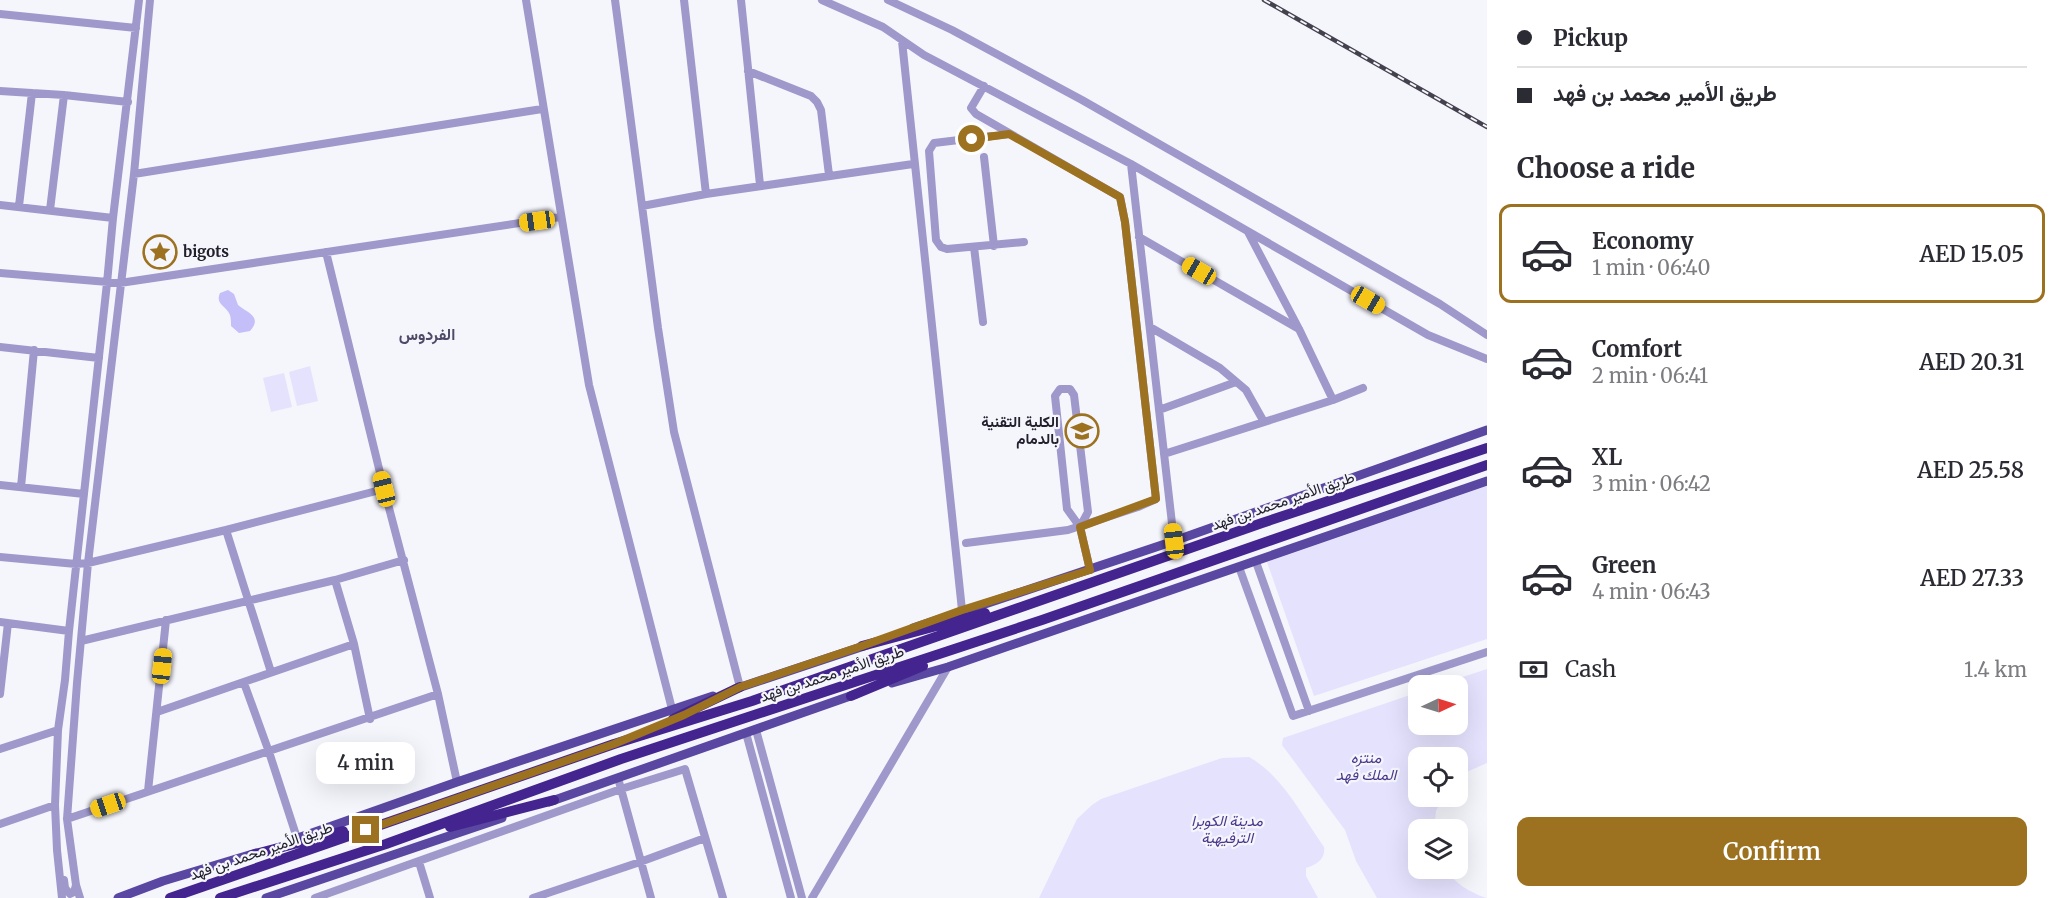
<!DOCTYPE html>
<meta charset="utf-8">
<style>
:root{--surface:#fff;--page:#f7f7f7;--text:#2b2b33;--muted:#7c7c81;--line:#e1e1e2;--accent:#9c7220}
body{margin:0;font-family:Merriweather,Vazirmatn,serif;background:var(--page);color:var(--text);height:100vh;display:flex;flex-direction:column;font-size:22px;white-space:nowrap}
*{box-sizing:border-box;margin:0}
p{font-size:20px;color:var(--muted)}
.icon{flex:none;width:33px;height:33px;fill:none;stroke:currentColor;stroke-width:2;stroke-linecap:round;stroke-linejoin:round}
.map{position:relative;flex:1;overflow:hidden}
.sheet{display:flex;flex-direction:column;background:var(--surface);width:570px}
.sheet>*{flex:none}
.hud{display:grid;align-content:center;height:132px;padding:0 30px;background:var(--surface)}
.needle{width:39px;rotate:86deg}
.buttons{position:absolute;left:1408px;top:675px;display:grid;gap:12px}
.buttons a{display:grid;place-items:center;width:60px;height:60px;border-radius:12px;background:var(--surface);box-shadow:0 6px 24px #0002;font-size:30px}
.end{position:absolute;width:27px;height:27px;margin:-14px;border:8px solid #9c7220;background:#fff;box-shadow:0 0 0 3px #fff}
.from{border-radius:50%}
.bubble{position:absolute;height:42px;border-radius:12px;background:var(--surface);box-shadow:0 6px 24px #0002;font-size:20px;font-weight:600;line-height:42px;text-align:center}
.car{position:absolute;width:18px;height:36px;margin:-18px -9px;border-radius:8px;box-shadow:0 0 4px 2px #0007;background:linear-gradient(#f5c518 24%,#345 0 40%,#f5c518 0 76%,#345 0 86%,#f5c518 0)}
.hud b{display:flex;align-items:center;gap:21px;height:57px;font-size:22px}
.hud b+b{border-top:2px solid var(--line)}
.hud i{width:15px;height:15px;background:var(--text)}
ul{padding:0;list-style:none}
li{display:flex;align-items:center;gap:18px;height:99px;margin:0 12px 9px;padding:0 18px;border:3px solid transparent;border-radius:12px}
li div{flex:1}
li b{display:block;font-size:22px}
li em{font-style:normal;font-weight:600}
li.active{border-color:var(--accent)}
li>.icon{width:54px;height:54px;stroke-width:1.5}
h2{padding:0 30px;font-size:27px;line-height:72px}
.pay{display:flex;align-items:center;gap:15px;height:66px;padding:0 30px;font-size:22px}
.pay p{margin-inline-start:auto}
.primary-button{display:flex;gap:12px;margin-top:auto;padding:12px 30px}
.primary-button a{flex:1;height:69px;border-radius:12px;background:var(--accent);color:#fff;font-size:24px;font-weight:600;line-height:69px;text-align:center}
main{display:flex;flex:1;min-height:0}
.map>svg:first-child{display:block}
</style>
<main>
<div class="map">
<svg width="1487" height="898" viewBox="0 0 1487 898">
<rect width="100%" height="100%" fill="#f5f5fc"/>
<path fill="#e5e2fe" d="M310 366 318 401 297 406 289 372Z
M284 373 292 407 271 412 263 378Z
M1487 486V639L1314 696 1267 562Z
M1487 669V763L1462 774 1458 778V758H1419V796L1443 797 1436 811 1434 829 1419 830V868L1446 869C1455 884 1470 892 1486 898H1377L1356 861 1345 830 1282 745 1283 738 1419 692V724H1458V686L1438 685Z
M1249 757C1283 776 1302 816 1324 847 1326 860 1315 865 1306 868V876L1318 898H1039L1077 819 1092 805 1101 799 1222 758Z"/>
<path fill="#c4bef9" d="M228 290 234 294 238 305C247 313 263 316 250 331L239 333 231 326C231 322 231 319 230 315 226 305 215 305 220 293Z"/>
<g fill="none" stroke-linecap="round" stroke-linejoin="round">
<path stroke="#9e98cb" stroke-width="8" d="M526 0 589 385 672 709
M615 0 658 328 674 432 740 687
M684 0 706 194
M741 0 760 185
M822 0 883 27 924 55 1131 164 1428 335 1487 359
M888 0 952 30 1082 100 1440 304 1487 335
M0 14 136 28
M902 41 962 610
M748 71 811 96 817 102 821 110 829 175
M0 91 64 95 128 102
M1009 134 934 143 929 151 936 240 941 247 947 249 1024 242
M984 157 994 246
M1131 164 1174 541
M134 174 542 109
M0 205 113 218
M19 206 32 93
M642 206 706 194 913 164
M50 210 64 95
M1139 237 1299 329
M974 247 983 322
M326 252 384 489
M0 273 120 283 560 217
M1150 327 1220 368 1246 390 1264 422
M0 347 99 358
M1333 400 1363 388
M1159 410 1236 382
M1164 454 1333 400 1299 329 1248 232
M0 485 84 494
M21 487 34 350
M1080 527 1067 509 1055 396 1060 389H1070L1074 395 1088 512 1080 527 1090 570
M226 530 271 672
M966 543 1068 530 1138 507 1156 499 1125 222 1120 197 976 114 971 108 984 86
M0 557 76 564 88 563 226 530 384 489 438 694 457 782
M1256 562 1309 711
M1239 567 1293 716 1487 652
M335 580 354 644 370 719
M0 622 69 631
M81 641 335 580 404 560
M244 683 269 752 297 838
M0 694 8 623
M157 712 354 644
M756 730 802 898
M746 733 791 898
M0 749 58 730
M618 778 651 898
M148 791 166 620
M67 819 438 694
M0 824 55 805
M419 862 430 898
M64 880 65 888 70 894 74 892 76 885
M62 898 57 850 55 805 58 730 65 680 69 631 107 283 113 218 139 0
M80 898 76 885 67 819 77 683 88 563 134 174 150 0
M315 898 621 789 685 769 723 898
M533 898 640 862 705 838
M812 898 948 667"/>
<path stroke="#5a47a1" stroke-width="9" d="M913 628 1174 541 1487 430
M892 683 948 667 1487 481
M735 689 867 645
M549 802 856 694
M295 839 457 782 713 696
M118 898 163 881 256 853
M266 898 502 818"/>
<path stroke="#44258f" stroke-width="10" d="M862 646 985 613
M851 696 923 666
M673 719 740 687
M450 827 554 800
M252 855 343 831
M170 898 614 744 752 701 1262 523 1487 448
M220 898 386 844 621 759 1042 620 1487 465"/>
<g stroke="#44424e" stroke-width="4.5">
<path id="rail" d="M1264 0 1487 127"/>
</g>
<use href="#rail" stroke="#f5f5fc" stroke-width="2" stroke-dasharray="7" stroke-linecap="butt"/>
</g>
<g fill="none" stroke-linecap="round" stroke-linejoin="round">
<path stroke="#9c7220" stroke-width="8" d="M366 830 614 744 684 715 740 687 862 646 962 610 1090 570 1080 527 1156 499 1125 222 1120 197 1009 134 972 139"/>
</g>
<defs>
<g id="sight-ring" transform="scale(1.725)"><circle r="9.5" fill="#f5f5fc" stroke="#9c7220" stroke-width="1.5"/><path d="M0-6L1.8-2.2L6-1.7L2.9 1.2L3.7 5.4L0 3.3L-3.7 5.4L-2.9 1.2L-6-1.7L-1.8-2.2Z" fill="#9c7220"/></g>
<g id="school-ring" transform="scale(1.725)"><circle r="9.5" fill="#f5f5fc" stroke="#9c7220" stroke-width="1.5"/><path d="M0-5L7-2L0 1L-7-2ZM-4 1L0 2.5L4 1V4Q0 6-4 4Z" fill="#9c7220"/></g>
</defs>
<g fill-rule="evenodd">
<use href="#sight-ring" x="160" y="252"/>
<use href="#school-ring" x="1082" y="431"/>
</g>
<g text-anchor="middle" stroke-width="4.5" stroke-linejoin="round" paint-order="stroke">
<g font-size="15" font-weight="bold" fill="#22202d" stroke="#f5f5fc" text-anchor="start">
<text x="183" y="257">bigots</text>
<text x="1059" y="427" text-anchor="end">الكلية التقنية<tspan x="1059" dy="17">بالدمام</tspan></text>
</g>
<g font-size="15" fill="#22202d" stroke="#f5f5fc">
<text transform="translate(1283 501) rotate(-19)" y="5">طريق الأمير محمد بن فهد</text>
<text transform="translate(832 674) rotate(-18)" y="5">طريق الأمير محمد بن فهد</text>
<text transform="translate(261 851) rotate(-19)" y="5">طريق الأمير محمد بن فهد</text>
</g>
<g font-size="15" font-style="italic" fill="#4b388c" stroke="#f5f5fc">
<text x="1366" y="763">منتزه<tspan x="1366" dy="17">الملك فهد</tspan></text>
<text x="1227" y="826">مدينة الكوبرا<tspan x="1227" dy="17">الترفيهية</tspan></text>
</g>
<g font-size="16" font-weight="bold" fill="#4d4967" stroke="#f5f5fc">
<text x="427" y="340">الفردوس</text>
</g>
</g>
</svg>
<div class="buttons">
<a><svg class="needle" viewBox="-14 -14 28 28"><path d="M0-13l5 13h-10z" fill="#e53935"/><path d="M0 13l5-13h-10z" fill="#7c7c81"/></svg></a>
<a><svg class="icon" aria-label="locate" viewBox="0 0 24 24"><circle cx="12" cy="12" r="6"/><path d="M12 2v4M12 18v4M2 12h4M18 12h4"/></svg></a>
<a><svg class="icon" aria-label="layers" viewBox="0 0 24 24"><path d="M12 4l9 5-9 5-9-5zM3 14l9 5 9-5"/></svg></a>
</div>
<i class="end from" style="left:972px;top:139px"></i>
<i class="end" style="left:366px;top:830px"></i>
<div class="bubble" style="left:316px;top:742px;width:99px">4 min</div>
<i class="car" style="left:537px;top:221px;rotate:262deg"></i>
<i class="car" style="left:1199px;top:271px;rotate:300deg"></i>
<i class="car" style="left:1368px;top:300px;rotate:120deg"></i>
<i class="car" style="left:384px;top:489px;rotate:346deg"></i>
<i class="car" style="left:1174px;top:541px;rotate:353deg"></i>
<i class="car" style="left:162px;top:666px;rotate:6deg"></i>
<i class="car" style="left:108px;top:805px;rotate:251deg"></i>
</div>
<section class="sheet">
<div class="hud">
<b><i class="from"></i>Pickup</b>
<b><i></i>طريق الأمير محمد بن فهد</b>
</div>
<h2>Choose a ride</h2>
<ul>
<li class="active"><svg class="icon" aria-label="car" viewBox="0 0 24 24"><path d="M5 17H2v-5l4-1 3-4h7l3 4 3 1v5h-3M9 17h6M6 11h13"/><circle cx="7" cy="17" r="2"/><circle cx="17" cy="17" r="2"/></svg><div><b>Economy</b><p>1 min · 06:40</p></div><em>AED 15.05</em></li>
<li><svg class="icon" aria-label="car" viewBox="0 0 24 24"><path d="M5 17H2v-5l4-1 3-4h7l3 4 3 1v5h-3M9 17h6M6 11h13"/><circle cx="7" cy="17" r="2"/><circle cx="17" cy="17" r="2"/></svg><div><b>Comfort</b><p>2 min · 06:41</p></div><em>AED 20.31</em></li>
<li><svg class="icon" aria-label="car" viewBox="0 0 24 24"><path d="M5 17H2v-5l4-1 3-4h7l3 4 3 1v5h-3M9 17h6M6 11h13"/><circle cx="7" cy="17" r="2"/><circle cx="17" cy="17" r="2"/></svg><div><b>XL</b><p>3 min · 06:42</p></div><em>AED 25.58</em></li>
<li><svg class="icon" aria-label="car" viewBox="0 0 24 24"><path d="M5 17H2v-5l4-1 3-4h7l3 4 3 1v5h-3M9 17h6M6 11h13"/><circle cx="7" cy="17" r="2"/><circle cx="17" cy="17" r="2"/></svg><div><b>Green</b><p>4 min · 06:43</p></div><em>AED 27.33</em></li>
</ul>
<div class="pay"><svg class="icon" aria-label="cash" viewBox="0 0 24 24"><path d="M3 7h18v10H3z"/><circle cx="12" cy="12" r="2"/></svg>Cash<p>1.4 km</p></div>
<div class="primary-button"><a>Confirm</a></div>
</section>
</main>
